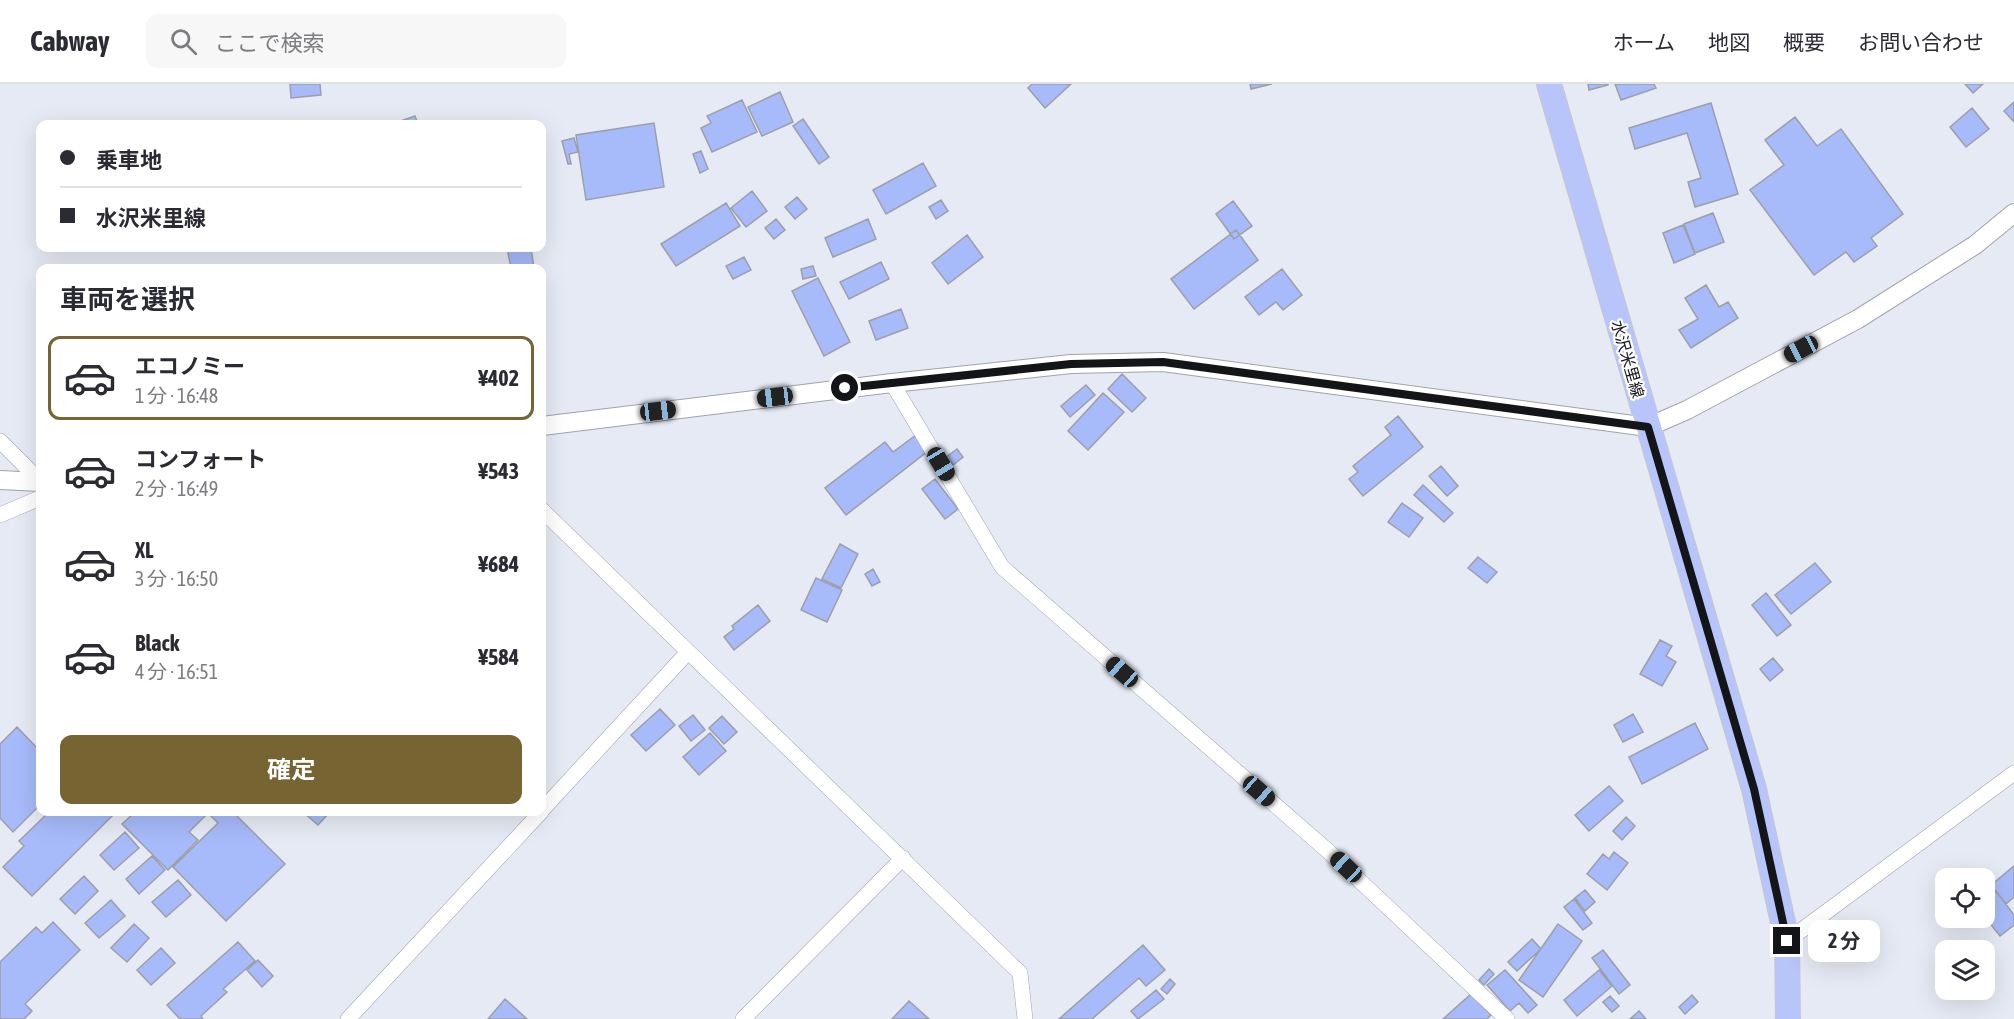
<!DOCTYPE html>
<html lang="ja">
<meta charset="utf-8">
<style>
:root{--surface:#fff;--page:#f7f7f7;--text:#2b2b33;--muted:#7c7c81;--line:#e1e1e2;--accent:#766533}
body{margin:0;font-family:"Asap Condensed","Noto Sans JP",sans-serif;background:var(--page);color:var(--text);height:100vh;display:flex;flex-direction:column;font-size:22px;white-space:nowrap}
*{box-sizing:border-box;margin:0}
p{font-size:20px;color:var(--muted)}
.icon{flex:none;width:33px;height:33px;fill:none;stroke:currentColor;stroke-width:2;stroke-linecap:round;stroke-linejoin:round}
.map{position:relative;flex:1;overflow:hidden}
.details{position:absolute;left:36px;top:180px;width:510px;height:552px;display:flex;flex-direction:column;background:var(--surface);border-radius:12px;box-shadow:0 6px 24px #0002}
.details>*{flex:none}
.top-card{position:absolute;left:36px;top:36px;width:510px;height:132px;border-radius:12px;box-shadow:0 6px 24px #0002;display:grid;align-content:center;height:132px;padding:0 24px;background:var(--surface)}
.buttons{position:absolute;left:1935px;top:784px;display:grid;gap:12px}
.buttons a{display:grid;place-items:center;width:60px;height:60px;border-radius:12px;background:var(--surface);box-shadow:0 6px 24px #0002;font-size:30px}
.end{position:absolute;width:27px;height:27px;margin:-14px;border:8px solid #141519;background:#fff;box-shadow:0 0 0 3px #fff}
.from{border-radius:50%}
.bubble{position:absolute;height:42px;border-radius:12px;background:var(--surface);box-shadow:0 6px 24px #0002;font-size:20px;font-weight:700;line-height:42px;text-align:center}
.car{position:absolute;width:18px;height:36px;margin:-18px -9px;border-radius:8px;box-shadow:0 0 4px 2px #0007;background:linear-gradient(#222 24%,#8ab4d8 0 40%,#222 0 76%,#8ab4d8 0 86%,#222 0)}
.top-card b{display:flex;align-items:center;gap:21px;height:57px;font-size:22px}
.top-card b+b{border-top:2px solid var(--line)}
.top-card i{width:15px;height:15px;background:var(--text)}
ul{padding:0;list-style:none}
li{display:flex;align-items:center;gap:18px;height:84px;margin:0 12px 9px;padding:0 12px;border:3px solid transparent;border-radius:12px}
li div{flex:1}
li b{display:block;font-size:22px}
li em{font-style:normal;font-weight:700}
li.selected{border-color:var(--accent)}
li>.icon{width:54px;height:54px;stroke-width:1.5}
h2{padding:0 24px;font-size:27px;line-height:72px}
.cta{display:flex;gap:12px;margin-top:auto;padding:12px 24px}
.cta a{flex:1;height:69px;border-radius:12px;background:var(--accent);color:#fff;font-size:24px;font-weight:700;line-height:69px;text-align:center}
header{display:flex;align-items:center;gap:36px;box-sizing:border-box;height:84px;padding:0 30px;background:var(--surface);border-bottom:2px solid var(--line)}
header strong{font-size:28px}
nav{display:flex;gap:33px;margin-inline-start:auto;font-size:21px}
.search{width:420px;height:54px;background:var(--page);display:flex;align-items:center;gap:15px;box-sizing:border-box;padding:0 21px;border-radius:12px;color:var(--muted);font-size:22px}
.map>svg:first-child{display:block}
</style>
<header>
<strong>Cabway</strong>
<div class="search"><svg class="icon" aria-label="search" viewBox="0 0 24 24"><circle cx="10" cy="10" r="6"/><path d="M15 15l6 6"/></svg>ここで検索</div>
<nav><a>ホーム</a><a>地図</a><a>概要</a><a>お問い合わせ</a></nav>
</header>
<div class="map">
<svg width="2014" height="935" viewBox="0 0 2014 935">
<rect width="100%" height="100%" fill="#e6eaf4"/>
<path fill="#a7baf9" stroke="#9c9fa9" stroke-width="1.5" d="M290 0H320L321 11 291 14Z
M1032 0H1071L1045 24 1028 4Z
M1250 0H1272L1251 5Z
M1588 0H1608V1L1589 6Z
M1615 0H1654L1656 4 1621 16Z
M1965 0H1983L1973 9Z
M780 8 793 38 762 52 748 23Z
M742 16 757 48 712 68 701 44 711 39 707 32Z
M2014 18V38L2004 27Z
M1711 19 1738 110 1695 123 1688 98 1701 94 1687 49 1635 65 1629 44Z
M1972 24 1989 45 1966 63 1950 43Z
M415 32 418 40H392Z
M1795 33 1817 62 1841 45 1903 130 1871 154 1877 162 1854 178 1846 168 1814 191 1750 106 1784 81 1765 56Z
M803 35 829 73 819 80 793 42Z
M654 39 664 103 586 116 576 51Z
M574 54 578 68 569 70 571 80H568L562 57Z
M701 67 708 85 700 89 693 70Z
M923 79 936 102 886 130 873 106Z
M752 107 767 127 746 143 731 124Z
M797 113 807 125 795 135 785 123Z
M941 116 948 127 936 135 929 123Z
M1233 117 1252 142 1234 155 1216 130Z
M726 119 740 142 676 182 661 160Z
M1713 129 1724 158 1695 169 1684 140Z
M776 135 785 146 774 155 765 144Z
M868 135 876 155 833 173 825 154Z
M1683 141 1695 170 1674 179 1663 149Z
M1236 146 1258 176 1194 225 1171 195Z
M967 151 983 173 948 200 932 179Z
M507 164H531L534 184H511Z
M744 173 751 186 733 195 726 182Z
M881 178 889 195 849 215 840 198Z
M813 182 816 192 803 195 801 185Z
M1282 185 1302 211 1283 226 1276 218 1259 231 1245 213Z
M818 194 850 258 824 272 792 207Z
M1706 201 1719 223 1728 218 1738 234 1691 264 1679 246 1698 235 1685 214Z
M901 225 908 244 876 256 869 237Z
M1122 290 1146 314 1132 328 1108 305Z
M1086 301 1095 311 1070 333 1061 322Z
M1103 309 1124 328 1088 366 1068 347Z
M1398 332 1423 363 1363 412 1349 395 1358 388 1353 382 1391 351 1385 343Z
M916 351 928 367 846 431 825 404 885 358 893 368Z
M957 365 963 373 953 381 946 373Z
M1441 382 1458 402 1447 412 1429 392Z
M935 395 958 425 945 435 922 405Z
M1423 401 1453 429 1444 438 1414 411Z
M1402 419 1423 434 1409 453 1388 438Z
M840 460 858 470 841 504 822 495Z
M1478 473 1497 488 1487 499 1468 484Z
M1815 479 1831 498 1791 530 1775 511Z
M873 485 880 498 872 502 865 490Z
M816 494 842 506 827 538 801 526Z
M1766 509 1791 541 1777 552 1752 521Z
M758 521 770 537 734 566 724 553 734 545 732 542Z
M1660 556 1672 562 1666 572 1676 578 1662 602 1640 590Z
M1773 574 1783 586 1770 597 1760 585Z
M660 625 675 641 646 667 631 651Z
M1633 630 1643 648 1623 658 1614 641Z
M693 631 705 646 691 657 679 642Z
M722 632 737 648 724 660 709 644Z
M1695 639 1708 665 1642 700 1629 673Z
M17 643 40 667V721L13 748 0 734V660Z
M710 649 726 667 699 691 683 673Z
M1609 702 1623 717 1589 747 1575 731Z
M49 728H116L32 812 3 783 24 762 19 757Z
M135 728H209L189 748 198 756 168 786 122 740Z
M209 728H233L285 780 226 837 173 783 218 739 208 729Z
M303 728H330L318 741Z
M1626 733 1635 742 1622 756 1613 747Z
M125 748 139 764 114 786 100 771Z
M1614 768 1628 779 1607 806 1587 790 1603 770 1609 775Z
M152 772 165 786 139 810 126 795Z
M2014 782V813L2006 820 1991 801Z
M84 792 98 807 75 830 60 815Z
M178 796 191 811 166 833 152 818Z
M1585 806 1595 818 1585 827 1575 814Z
M1996 807 2014 831V841L2000 852 1984 832V816Z
M1574 815 1592 839 1583 846 1564 823Z
M111 816 125 832 99 854 85 839Z
M53 838 80 866 25 920 32 927 24 935H0V878L36 843 42 849Z
M134 840 149 854 127 878 111 864Z
M1558 840 1582 857 1543 913 1519 896Z
M1532 855 1541 865 1517 887 1508 878Z
M238 858 255 877 223 905 227 908 201 932 203 935H180L167 921Z
M1143 861 1165 886 1146 902 1139 894 1092 935H1059Z
M161 864 175 879 151 901 137 886Z
M1603 866 1630 901 1619 910 1592 874Z
M258 876 273 892 262 903 247 886Z
M1489 885 1494 890 1484 901 1479 896Z
M1505 886 1537 921 1528 929 1519 919 1510 927 1487 901Z
M1599 886 1612 902 1577 932 1564 916Z
M1170 895 1175 900 1167 910 1161 905Z
M1156 906 1164 915 1138 935 1131 927Z
M1471 910 1491 931 1487 935H1443Z
M1692 911 1698 918 1685 930 1679 923Z
M1610 912 1619 922 1612 928 1603 918Z
M505 915 527 935H488Z
M909 917 929 935H892Z
M1639 927 1646 935H1630Z"/>
<g fill="none" stroke-linecap="round" stroke-linejoin="round">
<g stroke="#a0a3ad" stroke-width="16">
<path id="minor" d="M892 299 1002 483 1328 767 1507 935
M0 357 40 397
M542 426 1020 889 1025 935
M0 431 40 414
M542 726 688 568
M1787 857 2014 689
M348 935 541 728
M743 935 903 774"/>
</g>
<g stroke="#a0a3ad" stroke-width="20">
<path id="tertiary" d="M542 342 892 299 1071 280 1163 278 1648 343 1687 326 1858 235 1975 161 2014 129
M0 396 40 398"/>
</g>
<g stroke="#c7c7c8" stroke-width="26">
<path id="primary" d="M1549 0 1754 705 1787 857 1788 935"/>
</g>
<use href="#minor" stroke="#fff" stroke-width="15"/>
<use href="#tertiary" stroke="#fff" stroke-width="18"/>
<use href="#primary" stroke="#b7c5fb" stroke-width="24"/>
</g>
<g fill="none" stroke-linecap="round" stroke-linejoin="round">
<path stroke="#141519" stroke-width="8" d="M845 304 1071 280 1163 278 1648 343 1754 705 1787 857"/>
</g>
<g text-anchor="middle" stroke-width="4.5" stroke-linejoin="round" paint-order="stroke">
<g font-size="16" fill="#141519" stroke="#fff">
<text transform="translate(1628 275) rotate(74)" y="6">水沢米里線</text>
</g>
</g>
</svg>
<div class="buttons">
<a><svg class="icon" aria-label="locate" viewBox="0 0 24 24"><circle cx="12" cy="12" r="6"/><path d="M12 2v4M12 18v4M2 12h4M18 12h4"/></svg></a>
<a><svg class="icon" aria-label="layers" viewBox="0 0 24 24"><path d="M12 4l9 5-9 5-9-5zM3 14l9 5 9-5"/></svg></a>
</div>
<i class="end from" style="left:845px;top:304px"></i>
<i class="end" style="left:1787px;top:857px"></i>
<div class="bubble" style="left:1808px;top:836px;width:72px">2 分</div>
<i class="car" style="left:1801px;top:265px;rotate:242deg"></i>
<i class="car" style="left:775px;top:313px;rotate:263deg"></i>
<i class="car" style="left:658px;top:327px;rotate:83deg"></i>
<i class="car" style="left:941px;top:380px;rotate:149deg"></i>
<i class="car" style="left:1122px;top:588px;rotate:311deg"></i>
<i class="car" style="left:1259px;top:707px;rotate:131deg"></i>
<i class="car" style="left:1346px;top:783px;rotate:313deg"></i>
<div class="top-card">
<b><i class="from"></i>乗車地</b>
<b><i></i>水沢米里線</b>
</div>
<section class="details">
<h2>車両を選択</h2>
<ul>
<li class="selected"><svg class="icon" aria-label="car" viewBox="0 0 24 24"><path d="M5 17H2v-5l4-1 3-4h7l3 4 3 1v5h-3M9 17h6M6 11h13"/><circle cx="7" cy="17" r="2"/><circle cx="17" cy="17" r="2"/></svg><div><b>エコノミー</b><p>1 分 · 16:48</p></div><em>¥402</em></li>
<li><svg class="icon" aria-label="car" viewBox="0 0 24 24"><path d="M5 17H2v-5l4-1 3-4h7l3 4 3 1v5h-3M9 17h6M6 11h13"/><circle cx="7" cy="17" r="2"/><circle cx="17" cy="17" r="2"/></svg><div><b>コンフォート</b><p>2 分 · 16:49</p></div><em>¥543</em></li>
<li><svg class="icon" aria-label="car" viewBox="0 0 24 24"><path d="M5 17H2v-5l4-1 3-4h7l3 4 3 1v5h-3M9 17h6M6 11h13"/><circle cx="7" cy="17" r="2"/><circle cx="17" cy="17" r="2"/></svg><div><b>XL</b><p>3 分 · 16:50</p></div><em>¥684</em></li>
<li><svg class="icon" aria-label="car" viewBox="0 0 24 24"><path d="M5 17H2v-5l4-1 3-4h7l3 4 3 1v5h-3M9 17h6M6 11h13"/><circle cx="7" cy="17" r="2"/><circle cx="17" cy="17" r="2"/></svg><div><b>Black</b><p>4 分 · 16:51</p></div><em>¥584</em></li>
</ul>
<div class="cta"><a>確定</a></div>
</section>
</div>
